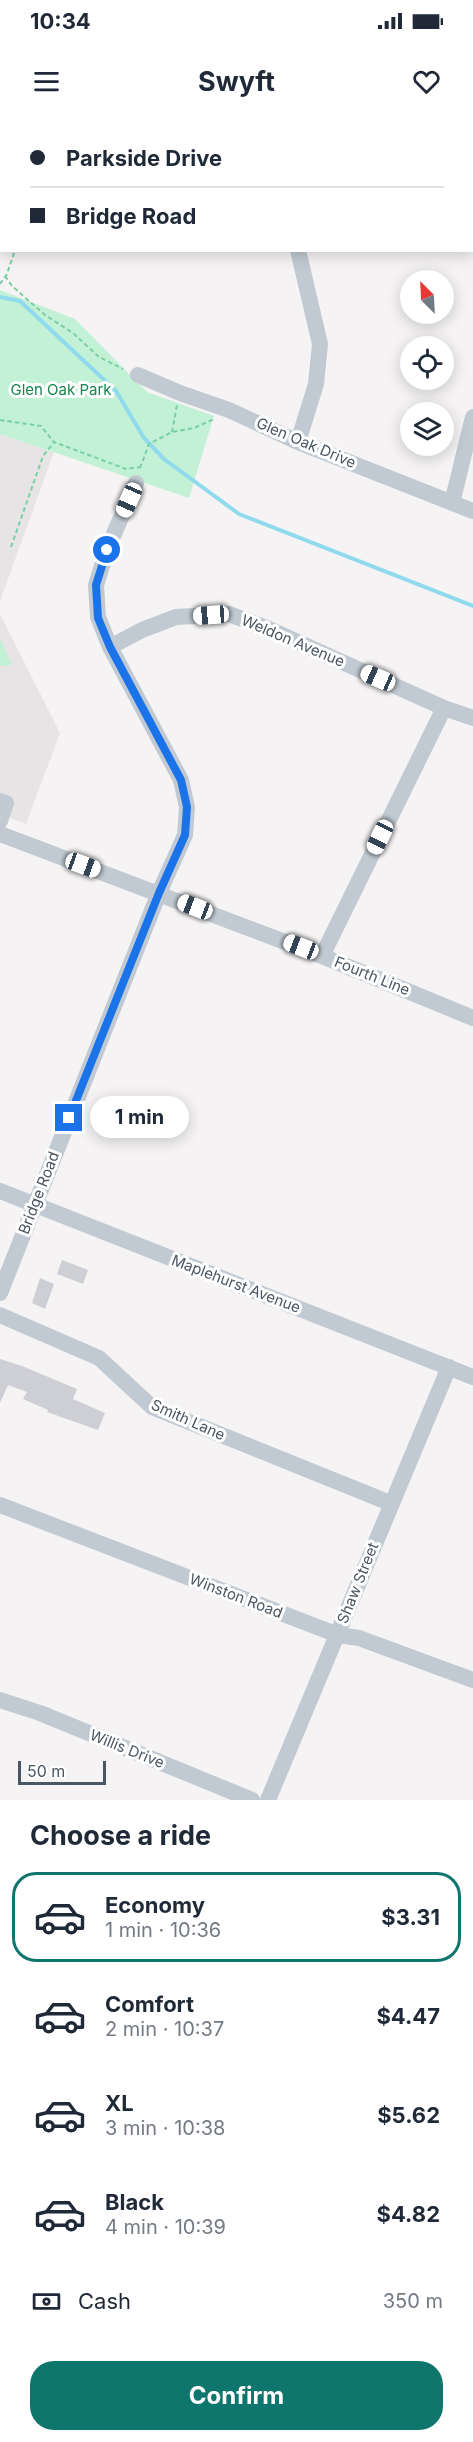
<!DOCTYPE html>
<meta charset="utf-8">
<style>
:root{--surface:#fff;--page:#f2f2f3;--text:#1f2937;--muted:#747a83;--line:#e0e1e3;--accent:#0f766e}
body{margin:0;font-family:Inter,sans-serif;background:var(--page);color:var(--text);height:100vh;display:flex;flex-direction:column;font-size:22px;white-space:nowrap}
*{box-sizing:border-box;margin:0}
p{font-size:20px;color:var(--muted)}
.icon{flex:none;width:33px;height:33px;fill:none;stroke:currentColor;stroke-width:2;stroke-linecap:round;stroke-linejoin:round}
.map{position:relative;height:1680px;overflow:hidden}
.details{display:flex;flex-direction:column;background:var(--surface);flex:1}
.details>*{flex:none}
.banner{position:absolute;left:0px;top:0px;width:474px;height:132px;box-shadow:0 3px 15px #0003;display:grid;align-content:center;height:132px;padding:0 30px;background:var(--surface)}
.needle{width:39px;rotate:336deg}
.buttons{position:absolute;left:400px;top:150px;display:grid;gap:12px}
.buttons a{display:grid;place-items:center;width:54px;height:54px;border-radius:50%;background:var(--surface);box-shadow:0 3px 15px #0003;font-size:30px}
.scale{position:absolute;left:18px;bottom:15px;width:88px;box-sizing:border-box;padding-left:6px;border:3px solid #4a5661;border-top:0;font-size:16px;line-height:21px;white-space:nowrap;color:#4a5661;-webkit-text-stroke:4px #fff;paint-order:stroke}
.end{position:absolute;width:27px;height:27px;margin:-14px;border:8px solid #1a73e8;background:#fff;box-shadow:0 0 0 3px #fff}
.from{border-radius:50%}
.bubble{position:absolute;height:42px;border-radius:21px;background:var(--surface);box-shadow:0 3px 15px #0003;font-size:20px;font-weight:700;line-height:42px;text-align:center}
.car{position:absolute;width:18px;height:36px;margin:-18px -9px;border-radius:8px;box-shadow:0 0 4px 2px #0007;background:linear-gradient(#fff 24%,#345 0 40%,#fff 0 76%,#345 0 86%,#fff 0)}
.banner b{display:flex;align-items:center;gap:21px;height:57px;font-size:22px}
.banner b+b{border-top:2px solid var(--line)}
.banner i{width:15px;height:15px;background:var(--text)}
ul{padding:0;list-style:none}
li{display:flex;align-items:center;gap:18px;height:90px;margin:0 12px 9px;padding:0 18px;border:3px solid transparent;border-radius:24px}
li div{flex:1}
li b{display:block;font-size:22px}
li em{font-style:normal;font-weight:700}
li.on{border-color:var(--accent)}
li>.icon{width:54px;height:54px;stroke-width:1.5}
h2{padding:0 30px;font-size:27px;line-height:72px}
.pay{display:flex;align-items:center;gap:15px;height:66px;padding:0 30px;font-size:22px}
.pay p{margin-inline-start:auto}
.button{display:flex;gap:12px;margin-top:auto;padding:12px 30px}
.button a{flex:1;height:69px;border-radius:24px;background:var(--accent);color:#fff;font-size:24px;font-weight:700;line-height:69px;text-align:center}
.status{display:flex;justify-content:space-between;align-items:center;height:42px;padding:0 30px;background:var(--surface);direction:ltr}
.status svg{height:16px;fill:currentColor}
header{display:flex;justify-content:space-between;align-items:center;height:78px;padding:0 30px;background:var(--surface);font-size:27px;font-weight:700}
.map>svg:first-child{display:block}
</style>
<div class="status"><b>10:34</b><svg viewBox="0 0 49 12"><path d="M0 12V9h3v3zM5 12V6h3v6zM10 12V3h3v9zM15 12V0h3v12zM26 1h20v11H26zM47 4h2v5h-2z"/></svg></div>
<header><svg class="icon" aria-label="menu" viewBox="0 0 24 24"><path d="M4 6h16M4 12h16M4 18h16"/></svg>Swyft<svg class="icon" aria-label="heart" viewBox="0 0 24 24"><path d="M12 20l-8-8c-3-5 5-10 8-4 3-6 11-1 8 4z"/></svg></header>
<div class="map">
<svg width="473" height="1680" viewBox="0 0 473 1680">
<rect width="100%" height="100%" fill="#f5f3f3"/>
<path fill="#e6e4e5" d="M0 314 54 332 0 481Z
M0 494 60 613 26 704 0 694Z"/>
<path fill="#c3f1d5" d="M0 170 75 199 147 272 214 296 189 378 0 314Z
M0 519 12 545 0 546Z"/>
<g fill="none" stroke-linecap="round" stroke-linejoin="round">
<path stroke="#90daee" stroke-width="4" d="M0 177 20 181 116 271 144 318 164 339 239 394 473 486"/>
</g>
<path fill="#cdcfd5" d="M62 1140 88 1150 83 1164 57 1154Z
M40 1158 54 1164 45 1189 32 1183Z
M0 1239 22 1246 77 1269 73 1279 105 1293 98 1310 47 1292 48 1290 23 1279 27 1272 8 1265 0 1283Z"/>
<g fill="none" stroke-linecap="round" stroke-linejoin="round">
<path stroke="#7ad0a6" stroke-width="2" stroke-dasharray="4.5 3" stroke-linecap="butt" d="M237 0 240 2
M5 156 12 166 45 195 73 213 99 237 123 249
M0 164 7 154 15 130
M0 300 41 306 54 322 126 349 140 347
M172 312 177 285
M140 348 149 324 172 312 194 308 214 299
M11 427 43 336 54 322"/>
<path stroke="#c1cad2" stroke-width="16" d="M324 0V2
M64 2V0
M0 68 2 69
M472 70 473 69
M472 100 473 101
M298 130 320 224 316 264 298 322
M138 255 180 273 229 290 298 322 473 391
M452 383 473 297
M110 527 142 510 176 497 229 494 269 509 444 588 473 598
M0 681 6 683 0 701
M0 714 322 836 473 898
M322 836 444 588
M0 1071 473 1257
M0 1173 159 773 185 715 187 687 181 660 110 527 98 497 96 465 107 430 136 363
M0 1195 99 1238 152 1287 390 1383
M0 1385 338 1515 359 1518 473 1560
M0 1580 40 1593 252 1680
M268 1680 449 1247"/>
</g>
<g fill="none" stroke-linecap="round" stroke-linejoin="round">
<path stroke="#1a73e8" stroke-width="8" d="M69 998 159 773 185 715 187 687 181 660 110 527 98 498 96 465 107 430"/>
</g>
<g text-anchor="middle" stroke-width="6" stroke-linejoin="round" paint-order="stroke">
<g font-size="15" fill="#17864f" stroke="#fff">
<text x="61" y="275">Glen Oak Park</text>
</g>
<g font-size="15" fill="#4a5661" stroke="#fff">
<text transform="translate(306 323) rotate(23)" y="5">Glen Oak Drive</text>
<text transform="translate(293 521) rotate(23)" y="5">Weldon Avenue</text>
<text transform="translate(372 856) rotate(22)" y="5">Fourth Line</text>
<text transform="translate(39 1073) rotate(-69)" y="5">Bridge Road</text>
<text transform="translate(236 1164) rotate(21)" y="5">Maplehurst Avenue</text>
<text transform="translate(188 1300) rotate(24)" y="5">Smith Lane</text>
<text transform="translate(358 1463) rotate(-68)" y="5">Shaw Street</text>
<text transform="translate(236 1476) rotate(21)" y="5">Winston Road</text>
<text transform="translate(127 1629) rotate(22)" y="5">Willis Drive</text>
</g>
</g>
</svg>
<div class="buttons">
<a><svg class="needle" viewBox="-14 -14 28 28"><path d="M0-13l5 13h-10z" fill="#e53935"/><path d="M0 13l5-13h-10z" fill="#747a83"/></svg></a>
<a><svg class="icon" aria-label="locate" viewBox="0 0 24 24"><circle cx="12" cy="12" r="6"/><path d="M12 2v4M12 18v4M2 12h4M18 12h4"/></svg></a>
<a><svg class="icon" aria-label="layers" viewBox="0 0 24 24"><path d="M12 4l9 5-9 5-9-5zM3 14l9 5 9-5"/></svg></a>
</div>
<div class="scale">50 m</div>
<i class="end from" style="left:107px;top:430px"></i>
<i class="end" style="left:69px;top:998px"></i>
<div class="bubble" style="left:90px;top:976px;width:99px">1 min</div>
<i class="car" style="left:129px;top:380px;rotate:204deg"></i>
<i class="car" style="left:211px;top:495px;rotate:266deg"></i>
<i class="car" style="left:378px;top:558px;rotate:294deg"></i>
<i class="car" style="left:380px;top:717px;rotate:206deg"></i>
<i class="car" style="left:83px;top:745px;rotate:110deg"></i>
<i class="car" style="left:195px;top:787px;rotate:291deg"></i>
<i class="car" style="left:301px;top:827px;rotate:291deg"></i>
<div class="banner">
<b><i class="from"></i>Parkside Drive</b>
<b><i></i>Bridge Road</b>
</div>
</div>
<section class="details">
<h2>Choose a ride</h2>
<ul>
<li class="on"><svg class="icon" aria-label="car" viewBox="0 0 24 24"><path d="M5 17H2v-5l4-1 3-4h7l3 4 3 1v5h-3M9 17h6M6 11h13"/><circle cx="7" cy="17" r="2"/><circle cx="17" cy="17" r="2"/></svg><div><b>Economy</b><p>1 min · 10:36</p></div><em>$3.31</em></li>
<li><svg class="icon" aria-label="car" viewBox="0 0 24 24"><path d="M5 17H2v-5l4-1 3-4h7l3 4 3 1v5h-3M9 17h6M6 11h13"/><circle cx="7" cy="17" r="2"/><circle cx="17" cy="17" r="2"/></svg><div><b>Comfort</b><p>2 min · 10:37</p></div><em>$4.47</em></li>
<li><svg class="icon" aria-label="car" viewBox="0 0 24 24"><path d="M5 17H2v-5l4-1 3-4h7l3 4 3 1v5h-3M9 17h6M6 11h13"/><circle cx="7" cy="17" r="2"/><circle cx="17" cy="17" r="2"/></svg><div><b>XL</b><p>3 min · 10:38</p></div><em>$5.62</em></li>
<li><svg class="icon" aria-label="car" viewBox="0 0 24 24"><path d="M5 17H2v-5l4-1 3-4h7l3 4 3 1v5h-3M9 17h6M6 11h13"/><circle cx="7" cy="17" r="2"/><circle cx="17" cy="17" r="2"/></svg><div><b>Black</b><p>4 min · 10:39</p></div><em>$4.82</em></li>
</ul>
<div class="pay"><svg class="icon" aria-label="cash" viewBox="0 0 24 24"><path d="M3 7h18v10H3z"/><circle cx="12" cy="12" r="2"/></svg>Cash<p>350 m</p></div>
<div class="button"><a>Confirm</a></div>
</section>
